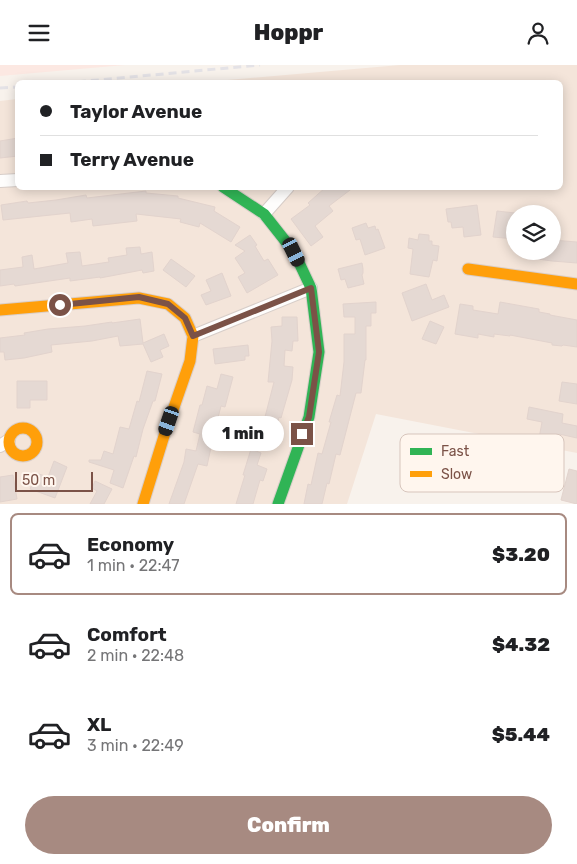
<!DOCTYPE html>
<meta charset="utf-8">
<style>
:root{--surface:#fff;--page:#f2f2f2;--text:#202124;--muted:#757577;--line:#e0e0e0;--accent:#a78a81}
body{margin:0;font-family:Rubik,sans-serif;background:var(--page);color:var(--text);height:100vh;display:flex;flex-direction:column;font-size:19px;white-space:nowrap}
*{box-sizing:border-box;margin:0}
p{font-size:16px;color:var(--muted)}
.icon{flex:none;width:28px;height:28px;fill:none;stroke:currentColor;stroke-width:2;stroke-linecap:round;stroke-linejoin:round}
.map{position:relative;height:439px;overflow:hidden}
.side{display:flex;flex-direction:column;background:var(--surface);flex:1}
.side>*{flex:none}
.hud{position:absolute;left:15px;top:15px;width:548px;height:110px;border-radius:8px;box-shadow:0 2px 12px #0003;display:grid;align-content:center;height:110px;padding:0 25px;background:var(--surface)}
.buttons{position:absolute;left:506px;top:140px;display:grid;gap:10px}
.buttons a{display:grid;place-items:center;width:55px;height:55px;border-radius:50%;background:var(--surface);box-shadow:0 2px 12px #0003;font-size:25px}
.scale{position:absolute;left:15px;bottom:12px;width:78px;box-sizing:border-box;padding-left:5px;border:2px solid #7b5247;border-top:0;font-size:14px;line-height:18px;white-space:nowrap;color:#7b5247;-webkit-text-stroke:4px #fff6ee;paint-order:stroke}
.end{position:absolute;width:22px;height:22px;margin:-11px;border:6px solid #7b5247;background:#fff;box-shadow:0 0 0 2px #fff}
.from{border-radius:50%}
.bubble{position:absolute;height:35px;border-radius:18px;background:var(--surface);box-shadow:0 2px 12px #0003;font-size:16px;font-weight:800;line-height:35px;text-align:center}
.car{position:absolute;width:15px;height:30px;margin:-15px -8px;border-radius:6px;box-shadow:0 0 4px 1px #0007;background:linear-gradient(#222 24%,#8ab4d8 0 40%,#222 0 76%,#8ab4d8 0 86%,#222 0)}
.hud b{display:flex;align-items:center;gap:18px;height:48px;font-size:19px}
.hud b+b{border-top:1px solid var(--line)}
.hud i{width:12px;height:12px;background:var(--text)}
ul{padding:9px 0 0;list-style:none}
li{display:flex;align-items:center;gap:15px;height:82px;margin:0 10px 8px;padding:0 15px;border:2px solid transparent;border-radius:8px}
li div{flex:1}
li b{display:block;font-size:19px}
li em{font-style:normal;font-weight:800}
li.active{border-color:var(--accent)}
li>.icon{width:45px;height:45px;stroke-width:1.5}
.button{display:flex;gap:10px;margin-top:auto;padding:10px 25px}
.button a{flex:1;height:58px;border-radius:30px;background:var(--accent);color:#fff;font-size:20px;font-weight:800;line-height:58px;text-align:center}
header{display:flex;justify-content:space-between;align-items:center;height:65px;padding:0 25px;background:var(--surface);font-size:22px;font-weight:800}
.map>svg:first-child{display:block}
</style>
<header><svg class="icon" aria-label="menu" viewBox="0 0 24 24"><path d="M4 6h16M4 12h16M4 18h16"/></svg>Hoppr<svg class="icon" aria-label="person" viewBox="0 0 24 24"><circle cx="12" cy="8" r="4"/><path d="M4 21q1-7 8-7t8 7"/></svg></header>
<div class="map">
<svg width="577" height="439" viewBox="0 0 577 439">
<rect width="100%" height="100%" fill="#f8f2ec"/>
<path fill="#f4e5da" fill-rule="evenodd" d="M400 0H577V388L376 349 347 439H0V36L17 34 18 122H560V18L204 17ZM515 149H552V186H515Z"/>
<path fill="#fce8e2" d="M0 0H125L0 11Z"/>
<path fill="#e5d9d3" stroke="#e2d3cd" d="M18 73V91L0 93V76Z
M326 122H354L329 141 333 146 315 161 323 172 311 181 291 154 310 140 308 138Z
M146 126V128L178 131V133L215 142 214 146 240 162 231 177 200 158 199 162 180 157 181 154 136 149 137 156 93 161 92 154 71 157 70 148 3 155 1 140 27 136 28 138 56 135 86 130 87 133Z
M477 140 481 170 464 172 463 162 452 163 451 157H448L446 144Z
M497 146 515 148V174L493 172Z
M366 158 368 163 375 161 376 165 378 164 385 183 365 190 360 174 356 175 352 163Z
M419 169 429 170V176H432V180L439 181 437 196 433 195 429 212 410 209 413 184 408 183 409 173 418 175Z
M250 170 257 180 255 181 264 196 268 194 278 210 247 228 238 212 245 208 235 193 245 186 235 180Z
M552 175 577 177V198L552 196 538 194 540 186H552Z
M140 182 141 189 152 187 154 206 143 208 142 205 100 213V212L70 216V213L15 221 14 219 0 221V205L23 202 22 192 32 190 34 204 68 198 66 188 80 187 82 201 109 197 108 193 127 190 126 183Z
M171 194 195 211 186 222 163 205Z
M362 198 363 204V208L362 210 364 219 348 223 345 214 341 215 338 204Z
M222 208 231 231 206 240 201 230 211 226 206 215Z
M426 219 432 235 444 230 449 242 412 256 402 228Z
M376 237V248H371V261H366V295H365L361 328H356L340 390 336 389 329 419 327 418 322 439H304L308 419 311 420 318 388 322 389 331 357H329L337 330 340 331 344 297V269H355V252H344L343 239Z
M500 237 539 244V247L550 249V250L577 255V282L563 280 562 281 552 280V278L510 270V271L494 269V272L478 269V273L455 269 460 239 473 241V245L498 249Z
M282 252H297L298 276H293L292 286 285 285 284 301 293 302 292 315 281 353 279 352 272 384 257 381 263 352H265L274 317H268L272 276 271 262 282 261Z
M140 254 143 278 164 269 169 281 160 285 163 292 151 297 143 279 120 281 118 271 92 276 51 280 52 287 24 293 5 295 4 287H0V273L25 270 24 268 48 264 85 261 112 257V258Z
M430 256 444 262 436 279 422 274Z
M248 280 249 291H245V295L215 299 213 284Z
M147 306 162 309 155 336H153L143 364 136 392 134 391 123 423 110 418 114 405 89 397V395H101L104 386 113 389 120 362 129 364 137 336 139 337Z
M221 309 233 312 225 342 221 341 215 364 218 365 216 373H213L207 401 198 399 184 439H169L184 397 186 384 196 386 200 369 193 367 200 340H202L207 321 217 324Z
M17 316H47V335H30V343H17Z
M562 317 577 319V339L559 336Z
M529 342 563 349 562 358 577 361V373L559 369 557 383 538 379 542 357 527 354Z
M251 384 261 388 257 400 267 404 263 416 260 415 253 439H236L245 410H243Z
M54 396 67 402 55 433 30 424 36 408 48 412Z
M569 404 577 406V439L561 435Z
M13 410 17 434 0 437V412Z
M95 416 112 424 104 439H90L97 426 92 423Z"/>
<g fill="none" stroke-linecap="round" stroke-linejoin="round">
<g stroke="#d7cdc8" stroke-width="14">
<path id="street" d="M0 116 18 115
M264 149 288 122
M193 271 311 223
M0 381 9 375"/>
</g>
<g stroke="#d9cec9" stroke-width="13">
<path id="fast" d="M223 122 264 149 294 187 311 223 319 287 309 352 278 439"/>
</g>
<g stroke="#d9cec9" stroke-width="13">
<path id="slow" d="M468 204 577 219
M0 245 139 233 168 239 185 253 193 271 190 296 164 371 143 439
M9 377a14 14 0 1 1 28 0a14 14 0 1 1-28 0Z"/>
</g>
<use href="#street" stroke="#fefdfc" stroke-width="12"/>
<use href="#fast" stroke="#30b455" stroke-width="11"/>
<use href="#slow" stroke="#ff9f0a" stroke-width="11"/>
<path stroke="#e4e2e6" stroke-width="3" stroke-dasharray="8 5" stroke-linecap="butt" d="M65 18 260 0
M0 23 18 22"/>
</g>
<g fill="none" stroke-linecap="round" stroke-linejoin="round">
<path stroke="#7b5247" stroke-width="6" d="M60 240 139 232 168 239 185 253 193 271 311 223 319 287 309 352 302 369"/>
</g>
<rect x="400" y="369" width="164" height="58" rx="8" fill="#fff6ee" stroke="#d7c5bc" stroke-width="1"/>
<rect x="410" y="383" width="22" height="7" fill="#30b455"/>
<rect x="410" y="406" width="22" height="6" fill="#ff9f0a"/>
<g font-size="14" fill="#7b5247">
<text x="441" y="391">Fast</text>
<text x="441" y="414">Slow</text>
</g>
</svg>
<div class="buttons">
<a><svg class="icon" aria-label="layers" viewBox="0 0 24 24"><path d="M12 4l9 5-9 5-9-5zM3 14l9 5 9-5"/></svg></a>
</div>
<div class="scale">50 m</div>
<i class="end from" style="left:60px;top:240px"></i>
<i class="end" style="left:302px;top:369px"></i>
<div class="bubble" style="left:202px;top:351px;width:82px">1 min</div>
<i class="car" style="left:294px;top:187px;rotate:154deg"></i>
<i class="car" style="left:169px;top:356px;rotate:199deg"></i>
<div class="hud">
<b><i class="from"></i>Taylor Avenue</b>
<b><i></i>Terry Avenue</b>
</div>
</div>
<section class="side">
<ul>
<li class="active"><svg class="icon" aria-label="car" viewBox="0 0 24 24"><path d="M5 17H2v-5l4-1 3-4h7l3 4 3 1v5h-3M9 17h6M6 11h13"/><circle cx="7" cy="17" r="2"/><circle cx="17" cy="17" r="2"/></svg><div><b>Economy</b><p>1 min · 22:47</p></div><em>$3.20</em></li>
<li><svg class="icon" aria-label="car" viewBox="0 0 24 24"><path d="M5 17H2v-5l4-1 3-4h7l3 4 3 1v5h-3M9 17h6M6 11h13"/><circle cx="7" cy="17" r="2"/><circle cx="17" cy="17" r="2"/></svg><div><b>Comfort</b><p>2 min · 22:48</p></div><em>$4.32</em></li>
<li><svg class="icon" aria-label="car" viewBox="0 0 24 24"><path d="M5 17H2v-5l4-1 3-4h7l3 4 3 1v5h-3M9 17h6M6 11h13"/><circle cx="7" cy="17" r="2"/><circle cx="17" cy="17" r="2"/></svg><div><b>XL</b><p>3 min · 22:49</p></div><em>$5.44</em></li>
</ul>
<div class="button"><a>Confirm</a></div>
</section>
